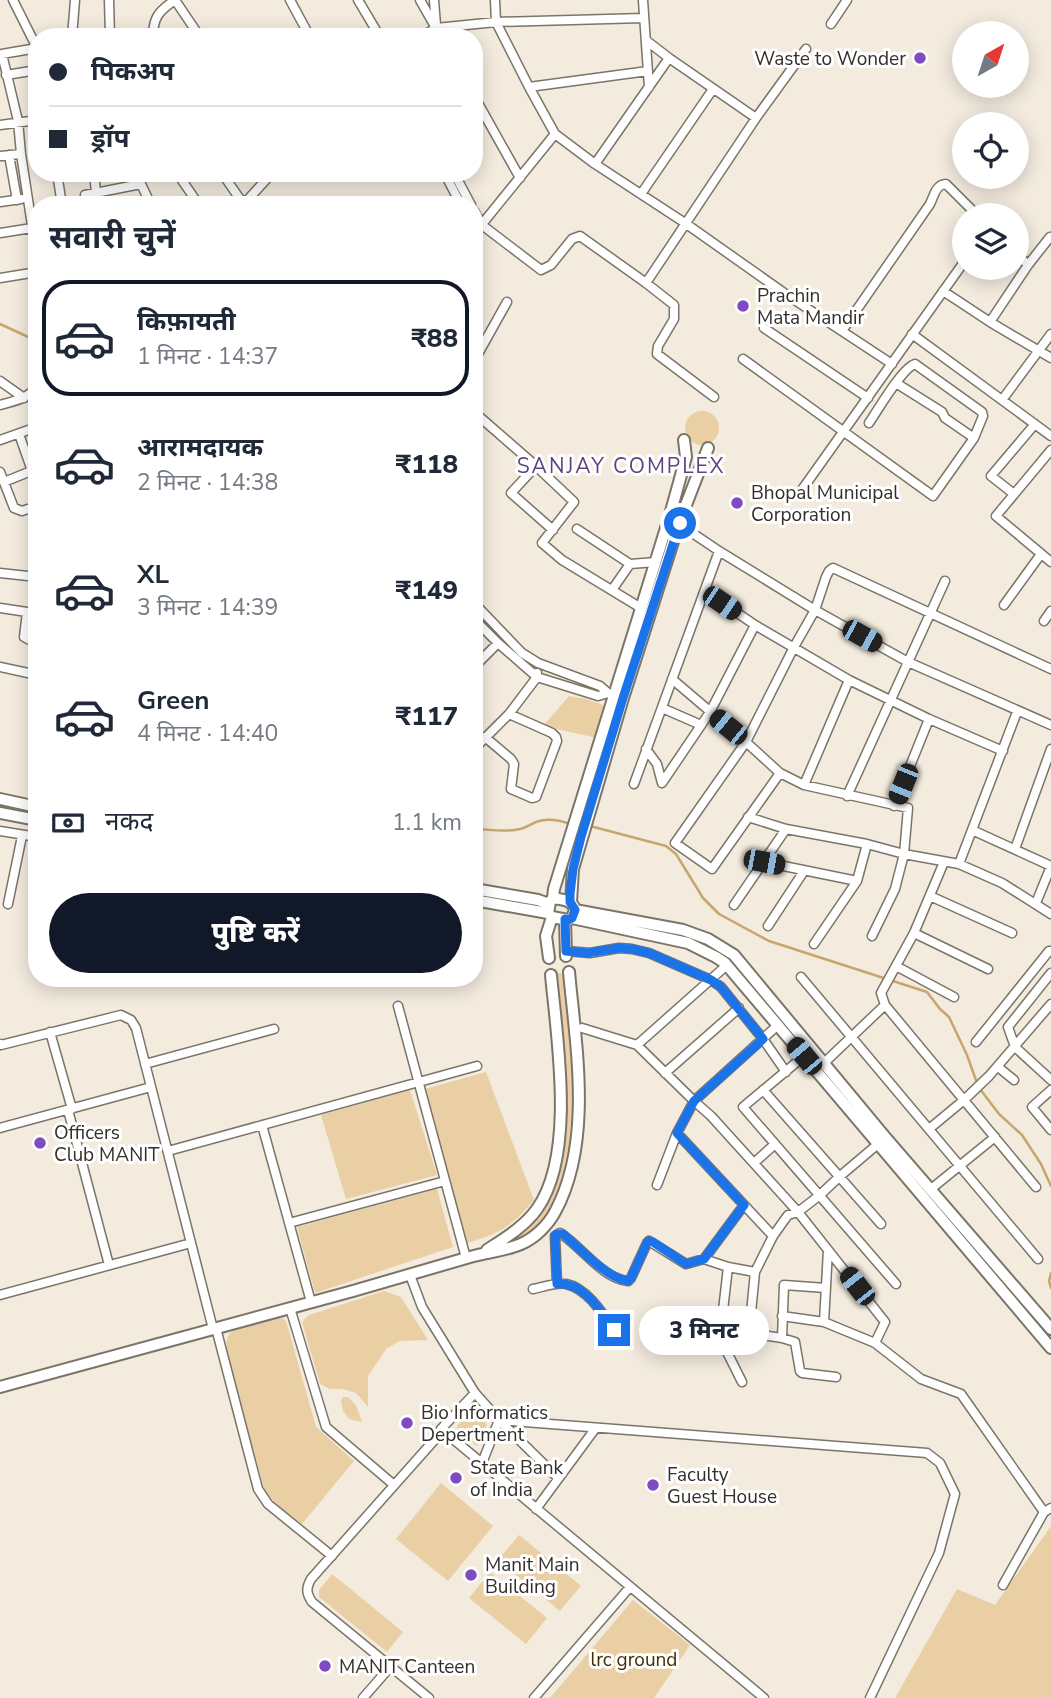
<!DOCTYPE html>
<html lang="hi">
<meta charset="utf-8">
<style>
:root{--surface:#fff;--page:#f2f2f3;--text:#1f2937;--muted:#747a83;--line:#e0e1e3;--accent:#111827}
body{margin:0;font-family:"Nunito Sans","Noto Sans Devanagari",sans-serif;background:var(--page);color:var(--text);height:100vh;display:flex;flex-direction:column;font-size:26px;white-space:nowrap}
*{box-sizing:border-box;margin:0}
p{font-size:23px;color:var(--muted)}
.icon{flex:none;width:38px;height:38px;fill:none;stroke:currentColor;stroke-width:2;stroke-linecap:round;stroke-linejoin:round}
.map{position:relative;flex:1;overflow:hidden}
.panel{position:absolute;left:28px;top:196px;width:455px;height:791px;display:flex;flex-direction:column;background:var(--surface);border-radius:28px;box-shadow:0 4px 18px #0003}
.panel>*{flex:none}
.hud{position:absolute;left:28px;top:28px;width:455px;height:154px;border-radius:28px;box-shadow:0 4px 18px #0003;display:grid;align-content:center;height:154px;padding:0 21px;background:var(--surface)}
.needle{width:46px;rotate:39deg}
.buttons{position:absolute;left:952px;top:21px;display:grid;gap:14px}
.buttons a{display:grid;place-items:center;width:77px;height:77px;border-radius:50%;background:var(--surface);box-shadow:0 4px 18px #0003;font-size:35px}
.end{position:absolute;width:32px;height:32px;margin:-16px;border:9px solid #1a73e8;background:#fff;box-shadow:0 0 0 4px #fff}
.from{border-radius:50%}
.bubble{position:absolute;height:49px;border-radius:24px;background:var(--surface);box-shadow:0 4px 18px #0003;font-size:23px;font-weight:800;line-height:49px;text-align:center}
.car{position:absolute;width:21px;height:42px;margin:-21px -10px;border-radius:9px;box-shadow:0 0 5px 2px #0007;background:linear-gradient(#222 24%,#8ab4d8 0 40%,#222 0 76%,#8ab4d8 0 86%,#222 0)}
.hud b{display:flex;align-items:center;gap:24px;height:66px;font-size:26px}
.hud b+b{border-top:2px solid var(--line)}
.hud i{width:18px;height:18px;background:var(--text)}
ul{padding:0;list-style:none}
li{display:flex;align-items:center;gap:21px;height:116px;margin:0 14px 10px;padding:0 7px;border:4px solid transparent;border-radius:28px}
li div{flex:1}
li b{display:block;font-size:26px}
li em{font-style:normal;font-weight:800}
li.active{border-color:var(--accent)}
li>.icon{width:63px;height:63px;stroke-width:1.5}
h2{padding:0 21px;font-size:32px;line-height:84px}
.pay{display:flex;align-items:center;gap:18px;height:77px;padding:0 21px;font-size:26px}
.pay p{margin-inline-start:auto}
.button{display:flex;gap:14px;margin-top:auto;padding:14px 21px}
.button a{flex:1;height:80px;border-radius:42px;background:var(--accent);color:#fff;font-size:28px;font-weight:800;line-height:80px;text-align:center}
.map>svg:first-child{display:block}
</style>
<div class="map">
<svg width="1051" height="1698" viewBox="0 0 1051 1698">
<rect width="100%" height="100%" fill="#f3ebde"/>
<path fill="#e9cfa3" d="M685 428a17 17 0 1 1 34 0a17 17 0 1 1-34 0Z
M569 696 586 699 606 706 597 738 543 726Z
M563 973 576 1091 571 1151 558 1197 548 1215 536 1228 519 1240 497 1246C509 1237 523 1229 534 1219 556 1199 561 1154 567 1126L554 974Z
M486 1072 534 1200C511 1227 500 1233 467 1243L425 1089Z
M410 1090 437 1175 346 1199 321 1115Z
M437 1189 453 1247 315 1293 297 1227Z
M384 1291 401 1297 428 1340 400 1341 387 1348 368 1376V1407L356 1393 343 1389H330L320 1384 302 1322 309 1315Z
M280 1318 284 1319 287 1324 316 1427 354 1461 302 1524C289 1513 272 1504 264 1488L227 1355C226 1346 225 1340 231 1332Z
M343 1397H348L356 1405 362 1422 349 1419 343 1411 341 1401Z
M473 1408 487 1425 477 1446 457 1431V1426Z
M441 1483 493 1526 448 1581 396 1539Z
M1051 1526V1698H895L957 1589 995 1605Z
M519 1535 581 1586 560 1611 498 1560Z
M490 1572 547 1618 526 1644 469 1598Z
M332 1574 403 1632 387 1652 319 1597V1590Z
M633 1600 690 1645 654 1698H550Z"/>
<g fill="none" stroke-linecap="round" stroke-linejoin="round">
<path stroke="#c6a66d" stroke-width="2.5" d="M0 324 37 341
M590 826 666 846 676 854 703 898 719 914 769 941 927 992 940 1009 949 1017 967 1055 977 1083
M474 829C489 829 505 833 520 829 526 828 531 824 536 822 547 818 559 820 570 824
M980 1089 999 1114 1022 1135 1041 1164 1051 1186
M1051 1273 1049 1281 1051 1288"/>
<g stroke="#7b7468" stroke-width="11">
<path id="street" d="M13 0 37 48
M109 0 110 37
M175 0 200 37
M290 0 310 37
M358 0 380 37
M420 0 441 37
M434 0 436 25
M495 0 496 22 529 87 555 134 595 164 685 223 787 295 892 364
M643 0 649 87
M831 24 847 0
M72 37 75 0
M153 37C153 17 159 11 175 0
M421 37 436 28 496 22 644 18
M647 41 669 58 756 118
M37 48 2 54 18 121 21 154 37 258
M6 75 37 70
M529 87 648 71
M474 96 520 178
M0 125 37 120
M9 155 17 200
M0 156 21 154
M595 164 669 58
M57 173 62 205
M94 173 96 193
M177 173 199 205
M222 173 244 205
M454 173 471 205
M448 180 461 205
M641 194 713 89
M0 202 21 199
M86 205 85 195 141 184 151 205
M243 205 272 173
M474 211 482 225 541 270 551 265 572 239 580 236 646 283 674 305V319L658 346 657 354 714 397
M0 233 32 228
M474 234 555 134
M1017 254 1028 265
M0 278 37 272
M646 283 756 118 806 49
M943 291 990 322 1051 358
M990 322 1028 265 1050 237
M764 328 868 398
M842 331 930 204C934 196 936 184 946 184L977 215
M912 334 1051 436
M743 359 933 496 974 438 945 418 942 412 896 383
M474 361 507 302
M0 381 24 398
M32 393 37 409
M1002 400 1051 334
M0 405C14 401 28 399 37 386
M474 412 536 466 574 502 542 543 562 560 641 608
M869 423C878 410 902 368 915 364L982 412 983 416 974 438
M19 434 32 471
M0 440 37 427
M1051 450 996 516 1051 562
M536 466 511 493 553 530
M0 472 14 508 22 511 37 506
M4 482 36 469
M801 491 964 262
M1014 494 991 476 1035 424
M676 522 719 551 815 610 908 662 1051 725
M577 529 630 564
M0 573 37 577
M612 590 630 564 656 562
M705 591 755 625 849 680 929 719 1003 751
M474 603 522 653 538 663 600 686 608 693 618 697
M1004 605 1041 554
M0 608 27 612
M37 613 27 612 24 637 37 644
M474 619 498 643 537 677 598 696 608 693
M1044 621 1051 611
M0 667 28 673
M474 667 498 643
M672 679 746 742 780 773 804 785 908 808 904 854 895 889 872 936
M662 708 701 725
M485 737 511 759 514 764 511 789 532 798 536 797 557 741 556 737 552 733 509 714
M474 749 509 714 537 677V673
M646 749 657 764 662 783 710 712 755 625
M780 773 712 869 675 843 746 742 794 647 815 610 826 577 829 571 833 568 1051 669
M634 784 719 551
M804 785 849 680
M847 796 945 581
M894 806 929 719
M748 817 786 829 867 844 904 854 959 864 1002 883 1051 914
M972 830 1051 866
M0 831 37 837
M1015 849 1051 749
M764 862 857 881
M944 862 914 933 881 993 885 1005 1036 1187
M959 864 1017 712
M930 896 1012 933
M1036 903 1051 866
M8 904 22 836
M734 905 786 829
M768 926 804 871
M914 933 988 969
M814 944 857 881 867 844
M566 951 590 953 619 948 632 949 649 953 711 980 721 987 763 1039 786 1072
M896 966 954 997
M1051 973 1008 1027 1015 1047 1051 1080
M801 977 1038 1259
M398 1006 466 1258
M582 1028 637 1045 694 1101 711 1116 798 1212 885 1322 875 1343
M50 1032 72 1109
M976 1042 1049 951H1051
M0 1044 1 1045 121 1015 131 1020 136 1028 213 1329
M637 1045 727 965
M804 1056 743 1107 896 1284
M824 1063 885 1005
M145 1064 274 1029
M998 1067 1014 1080
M665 1073 739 1008
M763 1090 881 1224
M1051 1090 1032 1107 1051 1130
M68 1110 109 1265
M262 1125 311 1302
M0 1128 151 1087
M929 1129 964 1100 989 1076 1051 1004
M168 1151 477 1066
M754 1163 775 1144
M657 1185 677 1133
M931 1189 995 1137
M289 1223 445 1181
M773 1236 677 1133 694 1101 778 1025
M704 1259 744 1205
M728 1267 721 1328 727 1352 742 1382
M410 1275 422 1307 475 1393 499 1420 558 1478
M557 1284 555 1236 560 1233C581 1246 603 1279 628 1281L631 1278 647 1243 649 1241 686 1264 704 1259 728 1267 755 1272
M533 1289C543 1287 557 1282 566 1284 587 1288 603 1314 614 1330
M0 1295 191 1243
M290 1308 326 1427 394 1485
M782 1316 824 1322 875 1343 921 1379 961 1394 1044 1512
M824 1322 828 1250
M216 1328 258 1489 268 1504 332 1556
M782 1338 784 1285 826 1288
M836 1377 802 1373 800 1371 795 1342 782 1338 749 1333 755 1272 773 1236 788 1215 798 1212 820 1195 839 1177 878 1144
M441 1429 764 1698
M482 1463 499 1420 927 1453 940 1463 955 1494 939 1553 870 1698
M536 1509 595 1429
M1003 1585 1044 1512 1051 1508
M363 1698 391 1666
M429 1698 312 1602C306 1593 306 1588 311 1579L437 1437 441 1429 475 1393
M534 1698 630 1587"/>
</g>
<g stroke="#7b7468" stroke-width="14">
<path id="secondary" d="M0 799 37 807
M0 813 37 820
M474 889 538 900 549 904
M553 898 554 889 670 515 686 457 684 440
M474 900 548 913
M571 902 573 869 623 698 679 523 708 448
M575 910 683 930 708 939 734 955 885 1137 1051 1329
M572 918 688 943 716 957 725 963 1051 1348
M565 920 566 956
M549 958 546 936 552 917 548 913 550 902 553 898C563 900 572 899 575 910L572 918 568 920 552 917
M487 1250C505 1238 524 1227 537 1209 576 1154 557 1039 551 975
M0 1387C118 1355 235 1323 353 1291 392 1280 431 1268 470 1257 487 1252 505 1251 521 1244 535 1238 548 1225 555 1212 593 1142 576 1047 569 972"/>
</g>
<use href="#street" stroke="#fff" stroke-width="8"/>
<use href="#secondary" stroke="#fff" stroke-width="10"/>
</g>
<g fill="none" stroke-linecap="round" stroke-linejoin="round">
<path stroke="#1a73e8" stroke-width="9" d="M614 1330C601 1311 583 1281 557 1284L555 1236 557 1234H563C579 1248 608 1279 628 1281L631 1278 647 1243 649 1241 653 1242 686 1264 704 1259 744 1205 677 1133 694 1101 763 1039 721 987 711 980 649 953 632 949 619 948 587 953 566 951 565 919 568 920 572 918 575 910 570 902V894L573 869 581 837 623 698 680 523"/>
</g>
<g fill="#814ac1" stroke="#fff" stroke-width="2.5">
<circle cx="920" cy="58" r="7"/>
<circle cx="743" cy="306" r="7"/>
<circle cx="737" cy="503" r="7"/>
<circle cx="40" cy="1143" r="7"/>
<circle cx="407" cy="1423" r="7"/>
<circle cx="456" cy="1478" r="7"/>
<circle cx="653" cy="1485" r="7"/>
<circle cx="471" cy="1575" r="7"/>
<circle cx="325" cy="1666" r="7"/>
</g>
<g text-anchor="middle" stroke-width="6" stroke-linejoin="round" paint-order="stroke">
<g font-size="19" fill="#322f2a" stroke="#fff" text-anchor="start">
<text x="906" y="65" text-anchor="end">Waste to Wonder</text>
<text x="757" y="302">Prachin<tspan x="757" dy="22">Mata Mandir</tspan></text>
<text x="751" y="499">Bhopal Municipal<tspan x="751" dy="22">Corporation</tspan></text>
<text x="54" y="1139">Officers<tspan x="54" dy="22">Club MANIT</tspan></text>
<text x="421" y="1419">Bio Informatics<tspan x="421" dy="22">Depertment</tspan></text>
<text x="470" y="1474">State Bank<tspan x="470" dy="22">of India</tspan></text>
<text x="667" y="1481">Faculty<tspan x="667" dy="22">Guest House</tspan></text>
<text x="485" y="1571">Manit Main<tspan x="485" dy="22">Building</tspan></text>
<text x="339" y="1673">MANIT Canteen</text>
</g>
<g font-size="19" fill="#442e00" stroke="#fff">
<text x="634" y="1666">lrc ground</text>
</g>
<g font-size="21" letter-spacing="2" fill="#5d4480" stroke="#fff">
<text x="621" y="473">SANJAY COMPLEX</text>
</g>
</g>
</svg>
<div class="buttons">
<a><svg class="needle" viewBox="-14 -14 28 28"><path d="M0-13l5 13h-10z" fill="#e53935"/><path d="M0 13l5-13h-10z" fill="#747a83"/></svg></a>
<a><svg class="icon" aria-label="locate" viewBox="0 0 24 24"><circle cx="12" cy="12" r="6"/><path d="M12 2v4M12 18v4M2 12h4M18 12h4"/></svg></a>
<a><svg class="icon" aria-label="layers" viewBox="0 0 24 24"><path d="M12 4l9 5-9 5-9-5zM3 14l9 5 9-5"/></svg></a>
</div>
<i class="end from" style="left:680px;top:523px"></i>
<i class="end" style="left:614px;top:1330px"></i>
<div class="bubble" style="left:639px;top:1306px;width:130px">3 मिनट</div>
<i class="car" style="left:722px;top:603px;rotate:124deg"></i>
<i class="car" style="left:862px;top:636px;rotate:119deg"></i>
<i class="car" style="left:728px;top:727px;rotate:309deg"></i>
<i class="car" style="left:903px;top:784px;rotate:202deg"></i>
<i class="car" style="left:764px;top:862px;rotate:101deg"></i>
<i class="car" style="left:804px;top:1056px;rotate:320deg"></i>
<i class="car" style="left:857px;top:1286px;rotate:322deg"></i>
<div class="hud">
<b><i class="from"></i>पिकअप</b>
<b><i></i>ड्रॉप</b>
</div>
<section class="panel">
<h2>सवारी चुनें</h2>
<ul>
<li class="active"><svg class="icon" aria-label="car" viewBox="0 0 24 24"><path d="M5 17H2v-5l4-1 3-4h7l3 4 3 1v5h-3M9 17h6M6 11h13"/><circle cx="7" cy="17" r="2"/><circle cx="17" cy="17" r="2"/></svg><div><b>किफ़ायती</b><p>1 मिनट · 14:37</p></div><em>₹88</em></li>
<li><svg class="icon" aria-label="car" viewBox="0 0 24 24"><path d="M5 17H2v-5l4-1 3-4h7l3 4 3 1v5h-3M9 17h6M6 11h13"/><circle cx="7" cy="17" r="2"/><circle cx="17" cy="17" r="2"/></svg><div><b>आरामदायक</b><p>2 मिनट · 14:38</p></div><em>₹118</em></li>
<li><svg class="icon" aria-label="car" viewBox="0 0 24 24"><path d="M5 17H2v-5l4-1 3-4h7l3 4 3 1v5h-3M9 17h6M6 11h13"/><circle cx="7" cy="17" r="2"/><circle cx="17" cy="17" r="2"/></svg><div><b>XL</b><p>3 मिनट · 14:39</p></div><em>₹149</em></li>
<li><svg class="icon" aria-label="car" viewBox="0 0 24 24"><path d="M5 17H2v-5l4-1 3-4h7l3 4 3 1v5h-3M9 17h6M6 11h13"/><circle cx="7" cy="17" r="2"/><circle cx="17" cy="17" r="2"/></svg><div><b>Green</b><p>4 मिनट · 14:40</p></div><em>₹117</em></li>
</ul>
<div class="pay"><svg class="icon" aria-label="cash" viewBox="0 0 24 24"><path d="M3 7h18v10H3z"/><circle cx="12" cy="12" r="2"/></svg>नकद<p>1.1 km</p></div>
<div class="button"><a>पुष्टि करें</a></div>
</section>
</div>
